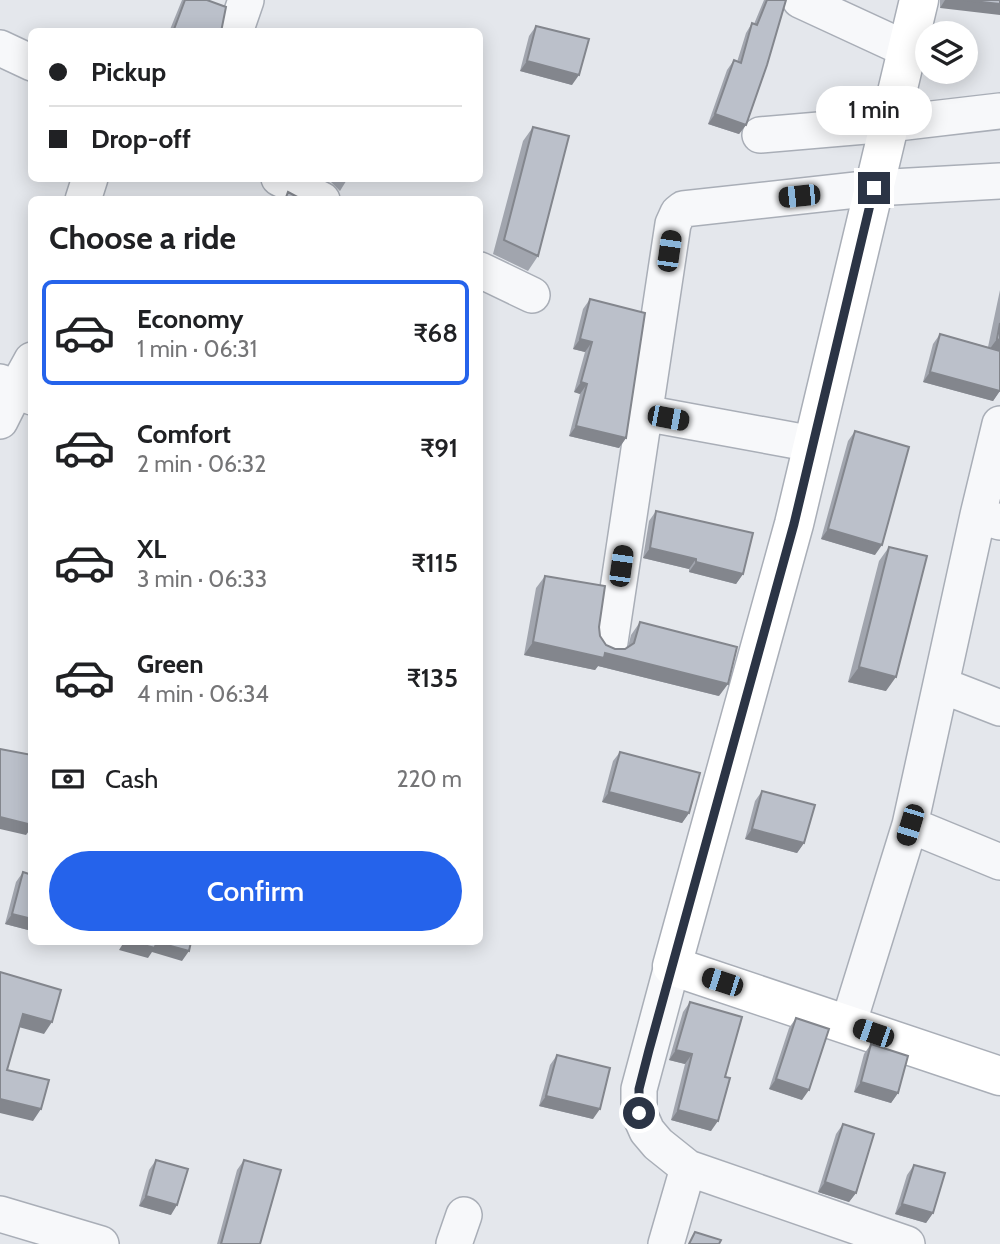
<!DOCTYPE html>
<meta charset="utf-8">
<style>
:root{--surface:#fff;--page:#f2f2f2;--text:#202124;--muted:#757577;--line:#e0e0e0;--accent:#2563eb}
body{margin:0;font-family:Cabin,sans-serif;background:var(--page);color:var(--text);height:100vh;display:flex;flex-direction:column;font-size:26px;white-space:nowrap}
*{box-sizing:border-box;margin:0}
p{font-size:23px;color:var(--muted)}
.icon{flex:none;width:38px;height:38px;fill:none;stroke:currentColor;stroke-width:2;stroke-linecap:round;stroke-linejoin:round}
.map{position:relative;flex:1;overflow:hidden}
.side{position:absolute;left:28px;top:196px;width:455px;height:749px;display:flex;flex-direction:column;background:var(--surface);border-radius:10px;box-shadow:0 4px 18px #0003}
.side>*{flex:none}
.guide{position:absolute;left:28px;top:28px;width:455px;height:154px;border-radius:10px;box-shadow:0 4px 18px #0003;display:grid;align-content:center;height:154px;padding:0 21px;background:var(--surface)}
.fabs{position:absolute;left:915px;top:21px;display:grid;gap:14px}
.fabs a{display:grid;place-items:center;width:63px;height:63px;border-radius:50%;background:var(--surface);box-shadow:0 4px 18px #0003;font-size:35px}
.end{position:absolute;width:32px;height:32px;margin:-16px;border:9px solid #2b3445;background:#fff;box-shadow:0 0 0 4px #fff}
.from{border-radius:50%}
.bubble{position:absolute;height:49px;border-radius:24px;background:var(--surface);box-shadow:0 4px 18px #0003;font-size:23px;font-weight:600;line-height:49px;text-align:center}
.car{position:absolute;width:21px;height:42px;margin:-21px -10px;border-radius:9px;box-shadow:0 0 5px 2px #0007;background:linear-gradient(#222 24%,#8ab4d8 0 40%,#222 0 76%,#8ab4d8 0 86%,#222 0)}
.guide b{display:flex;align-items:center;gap:24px;height:66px;font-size:26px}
.guide b+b{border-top:2px solid var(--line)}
.guide i{width:18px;height:18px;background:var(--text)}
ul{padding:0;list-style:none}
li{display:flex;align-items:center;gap:21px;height:105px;margin:0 14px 10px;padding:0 7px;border:4px solid transparent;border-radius:10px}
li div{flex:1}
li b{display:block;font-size:26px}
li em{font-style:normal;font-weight:600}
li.selected{border-color:var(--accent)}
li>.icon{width:63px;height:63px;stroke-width:1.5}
h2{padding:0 21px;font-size:32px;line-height:84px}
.pay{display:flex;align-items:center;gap:18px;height:77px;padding:0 21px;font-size:26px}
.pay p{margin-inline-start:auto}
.cta{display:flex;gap:14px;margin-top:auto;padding:14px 21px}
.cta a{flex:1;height:80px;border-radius:42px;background:var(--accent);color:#fff;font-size:28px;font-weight:600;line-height:80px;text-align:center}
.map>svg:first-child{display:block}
</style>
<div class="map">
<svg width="1000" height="1244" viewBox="0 0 1000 1244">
<rect width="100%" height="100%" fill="#e4e7ec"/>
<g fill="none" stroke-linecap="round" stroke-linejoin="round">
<g stroke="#a9aeb7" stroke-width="38">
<path id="street" d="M800 0 906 49
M235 32 246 0
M0 48 32 63
M760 135 889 124 1000 111
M279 178 322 200
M83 200 90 178
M480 270 532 295
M32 360 16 389 32 397
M0 382 16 389 0 421
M644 413 813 444
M978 515 1000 424
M610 642 673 224 678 213 683 209 874 188 1000 181
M941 685 1000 708
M910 825 1000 862
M848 1025 910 825 978 515 1000 522
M688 1168 907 1244
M0 1214 101 1244
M454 1244 464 1215
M666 1244 688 1168 658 1144 647 1131 639 1113V1089L672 966"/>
</g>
<g stroke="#a9aeb7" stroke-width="41">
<path id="secondary" d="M919 0 794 524 672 966 1000 1076"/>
</g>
<use href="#street" stroke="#f7f8fa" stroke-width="35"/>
<use href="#secondary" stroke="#fff" stroke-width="38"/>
</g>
<path fill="#a1a5ae" d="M182 0H207L221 32H169Z
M764 0H786L746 125 739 134 708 124 727 70 734 60 737 62 746 33 752 23 754 24Z
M940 0H1000L940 8Z
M536 26 572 85 520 71 529 36Z
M533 127 538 256 528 271 493 254 523 141Z
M324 178H348L340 191 331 182Z
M1000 290V390L993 401 923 382 933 344 940 334 988 347Z
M590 299 626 438 619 448 569 436 580 394 574 392 585 352 573 349 583 309Z
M855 431 875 555 821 539 848 441Z
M656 511 743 574 736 584 689 572V569L643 558 649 521Z
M889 547 886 691 848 682 879 561Z
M545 576 599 627 600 636 606 645 615 649H625L628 647 631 635 640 622 719 696 598 666 595 670 524 655 536 588Z
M620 752 689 813 682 823 602 802 613 761Z
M762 791 804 843 797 853 745 839 755 801Z
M23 872 32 931 5 924 16 882Z
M690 1002 725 1077 711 1131 671 1120 685 1064 669 1060 683 1012Z
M796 1018 802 1100 769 1089 789 1028Z
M871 1044 898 1093 891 1103 854 1092 864 1054Z
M557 1055 593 1119 539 1106 550 1065Z
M843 1124 856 1193 849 1202 818 1192 836 1134Z
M156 1160 171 1215 139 1206 149 1170Z
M244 1160 260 1244H217L237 1170Z
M914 1165 933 1213 926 1223 895 1214 907 1175Z"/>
<path fill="#83868d" d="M945 0H964L1000 4V15L940 8Z
M527 61 579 75 572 85 520 71Z
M715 114 746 125 739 134 708 124Z
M580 339 592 342 585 352 573 349Z
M997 339 1000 340V357L986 354Z
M930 372 1000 391 993 401 923 382Z
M581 382 587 384 580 394 574 392Z
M576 426 626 438 619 448 569 436Z
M828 529 882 545 875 555 821 539Z
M650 548 696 559 689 569 643 558Z
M696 562 743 574 736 584 689 572Z
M533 642 605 653 728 684 719 696 598 666 595 670 524 655Z
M859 667 896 677 886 691 848 682Z
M609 792 689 813 682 823 602 802Z
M0 817 32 825V827L26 835 0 829Z
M752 829 804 843 797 853 745 839Z
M12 914 32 919V931L5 924Z
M124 942H156L189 951 182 961 152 952 148 958 119 950Z
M23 1014 52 1022 44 1034 15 1026Z
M676 1050 692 1054 685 1064 669 1060Z
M776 1079 809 1090 802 1100 769 1089Z
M861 1082 898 1093 891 1103 854 1092Z
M546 1096 600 1109 593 1119 539 1106Z
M0 1099 41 1109 33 1121 0 1113Z
M678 1110 718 1121 711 1131 671 1120Z
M825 1182 856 1193 849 1202 818 1192Z
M146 1196 177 1205 171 1215 139 1206Z
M902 1204 933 1213 926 1223 895 1214Z"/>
<path fill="#bbc0ca" stroke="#83868d" stroke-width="2" d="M185 0H207L226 7 221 32H173Z
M767 0H786L767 65 746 125 715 114 734 60 741 63 752 23 757 25Z
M964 0H1000V4Z
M536 26 589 39 579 75 527 61Z
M533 127 569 136 538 256 504 240Z
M288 192 303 200H285Z
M590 299 645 313 626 438 576 426 587 384 581 382 592 342 580 339Z
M1000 323V340L997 339Z
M940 334 1000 351V391L930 372Z
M855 431 909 447 882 545 828 529Z
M656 511 753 533 743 574 696 562V559L650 548Z
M889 547 927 556 896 677 859 667Z
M545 576 605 586 599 627 600 636 606 645 615 649H625L634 643 640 622 737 647 728 684 605 653 604 658 533 642Z
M0 749 32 755V825L0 817Z
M620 752 700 773 689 813 609 792Z
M762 791 815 805 804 843 752 829Z
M23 872 32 875V919L12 914Z
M132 942H191L189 951 156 942 155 948Z
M0 972 61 990 52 1022 23 1014 7 1070 49 1080 41 1109 0 1099Z
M690 1002 742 1017 725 1077 730 1078 718 1121 678 1110 692 1054 676 1050Z
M796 1018 829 1029 809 1090 776 1079Z
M871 1044 908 1056 898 1093 861 1082Z
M557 1055 610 1068 600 1109 546 1096Z
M843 1124 874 1134 856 1193 825 1182Z
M156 1160 188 1169 177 1205 146 1196Z
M244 1160 281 1170 260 1244H221Z
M914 1165 945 1173 933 1213 902 1204Z
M695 1232 721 1240 719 1244H689Z"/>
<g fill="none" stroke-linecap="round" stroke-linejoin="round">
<path stroke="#2b3445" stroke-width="9" d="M639 1113V1089L649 1050 794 524 874 188"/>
</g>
</svg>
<div class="fabs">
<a><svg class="icon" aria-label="layers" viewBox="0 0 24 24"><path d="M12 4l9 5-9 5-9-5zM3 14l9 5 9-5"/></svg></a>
</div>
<i class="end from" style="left:639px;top:1113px"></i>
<i class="end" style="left:874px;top:188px"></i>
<div class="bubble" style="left:816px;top:86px;width:116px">1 min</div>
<i class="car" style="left:799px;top:196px;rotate:264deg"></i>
<i class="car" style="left:669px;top:251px;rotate:8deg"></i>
<i class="car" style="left:668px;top:418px;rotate:101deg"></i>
<i class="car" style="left:621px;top:566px;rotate:8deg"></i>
<i class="car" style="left:910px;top:825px;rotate:197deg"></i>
<i class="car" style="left:722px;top:982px;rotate:288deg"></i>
<i class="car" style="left:873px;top:1033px;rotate:289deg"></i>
<div class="guide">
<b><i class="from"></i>Pickup</b>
<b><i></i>Drop-off</b>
</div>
<section class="side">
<h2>Choose a ride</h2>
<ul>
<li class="selected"><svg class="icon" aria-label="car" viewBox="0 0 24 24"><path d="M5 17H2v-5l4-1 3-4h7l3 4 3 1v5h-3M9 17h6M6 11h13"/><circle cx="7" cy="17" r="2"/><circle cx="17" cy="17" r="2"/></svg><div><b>Economy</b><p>1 min · 06:31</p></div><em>₹68</em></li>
<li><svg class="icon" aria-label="car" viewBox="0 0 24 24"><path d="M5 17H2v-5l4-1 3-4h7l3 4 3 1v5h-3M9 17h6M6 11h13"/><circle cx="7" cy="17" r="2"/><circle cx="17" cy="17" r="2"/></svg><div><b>Comfort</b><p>2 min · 06:32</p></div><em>₹91</em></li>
<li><svg class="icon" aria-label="car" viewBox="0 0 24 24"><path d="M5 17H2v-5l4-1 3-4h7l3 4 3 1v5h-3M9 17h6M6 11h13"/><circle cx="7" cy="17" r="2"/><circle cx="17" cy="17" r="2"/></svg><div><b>XL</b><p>3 min · 06:33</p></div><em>₹115</em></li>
<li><svg class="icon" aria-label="car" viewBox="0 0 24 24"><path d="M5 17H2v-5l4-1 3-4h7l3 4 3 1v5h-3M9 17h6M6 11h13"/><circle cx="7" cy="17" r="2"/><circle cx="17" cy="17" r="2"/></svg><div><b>Green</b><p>4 min · 06:34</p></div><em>₹135</em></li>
</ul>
<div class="pay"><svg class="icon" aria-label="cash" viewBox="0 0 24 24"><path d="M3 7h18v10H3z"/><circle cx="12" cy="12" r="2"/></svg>Cash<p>220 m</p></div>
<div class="cta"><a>Confirm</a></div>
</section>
</div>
